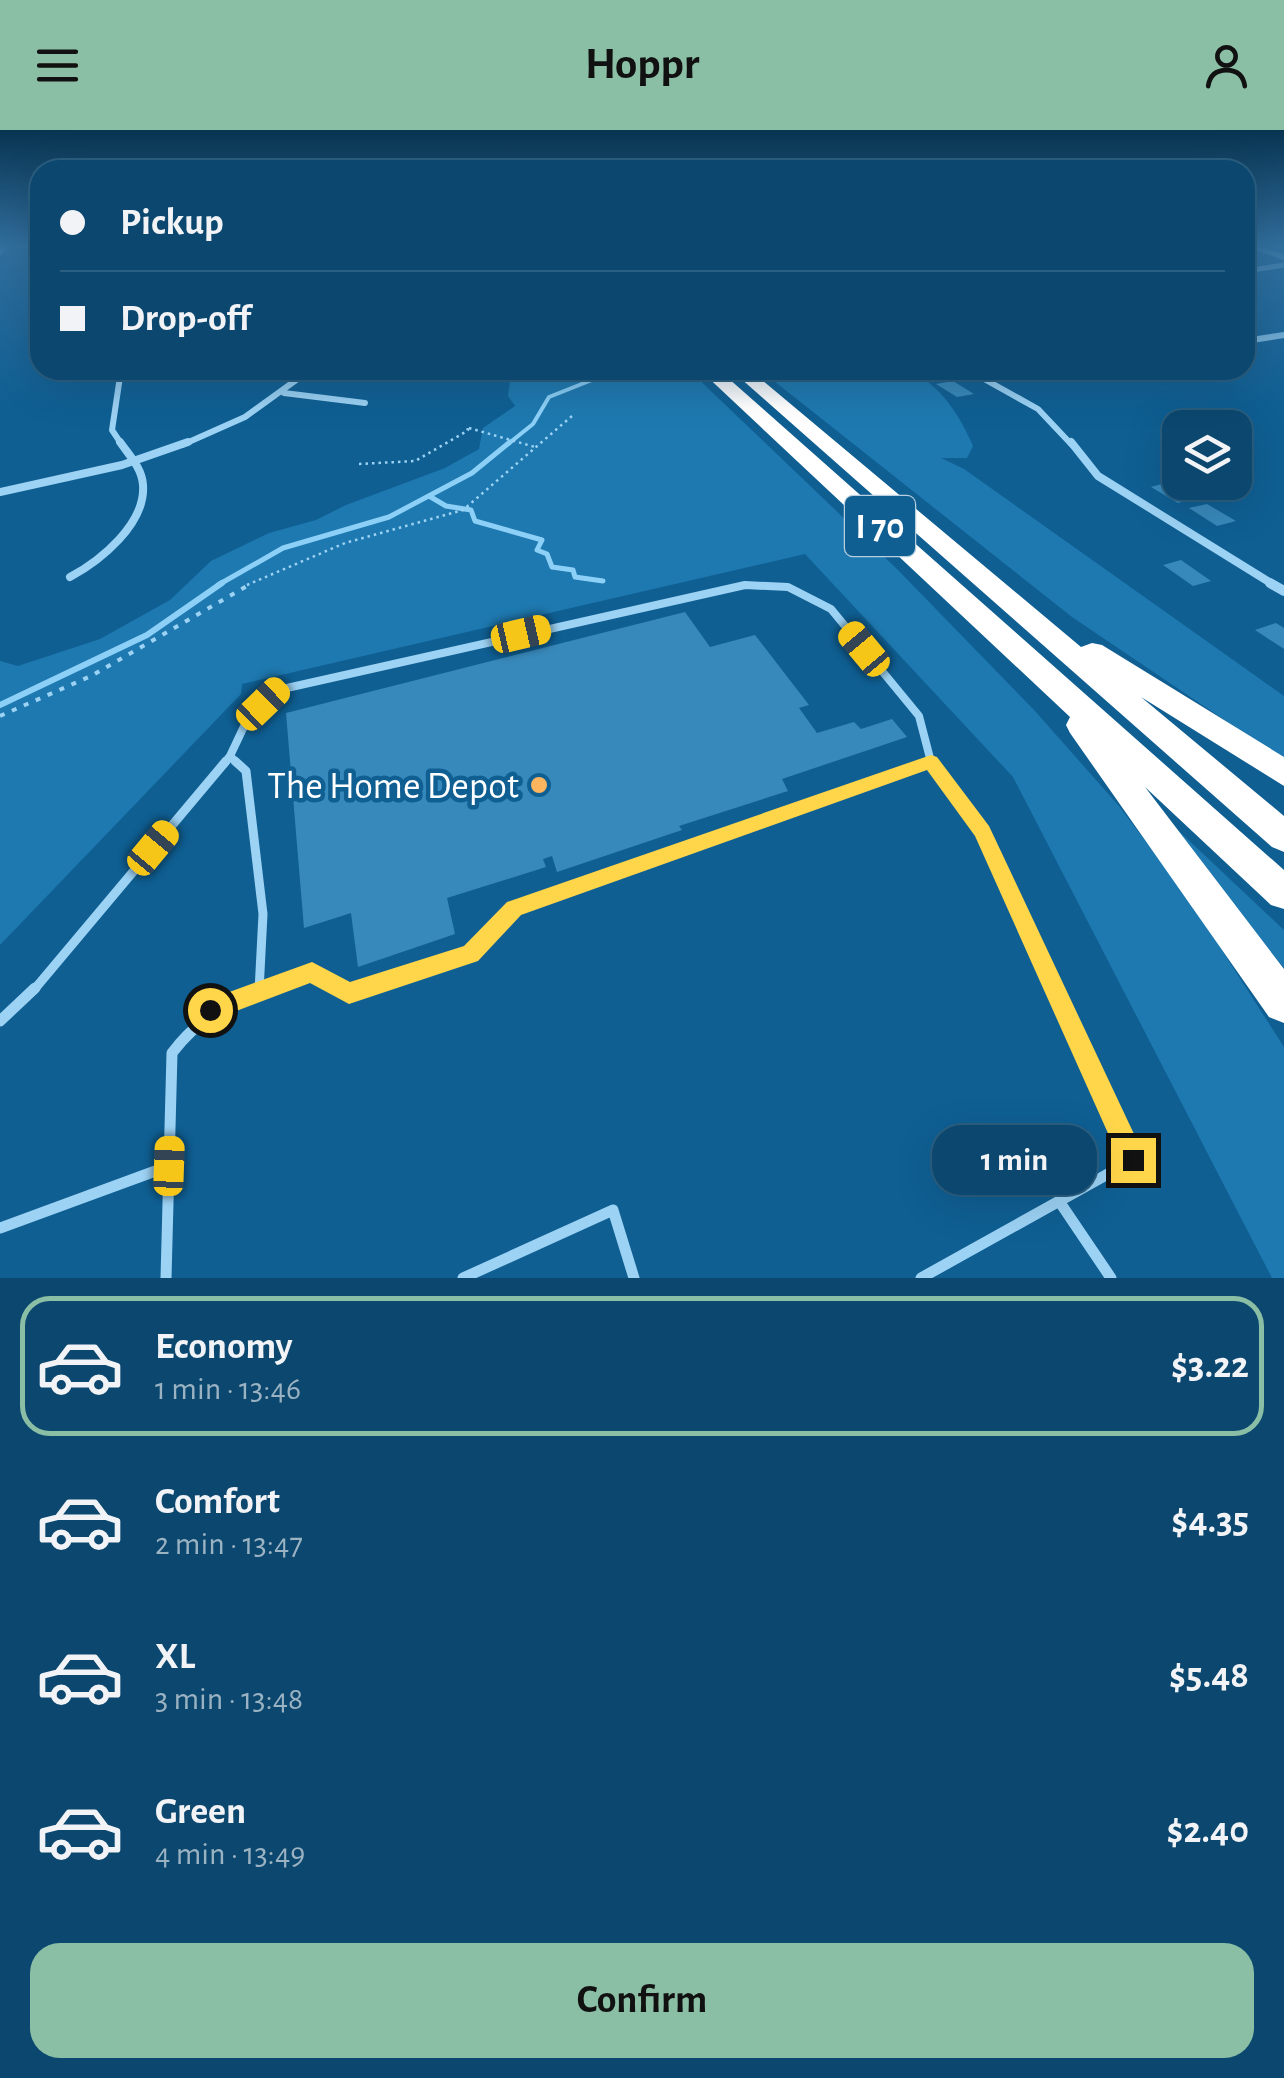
<!DOCTYPE html>
<meta charset="utf-8">
<style>
:root{--surface:#0b476e;--page:#144e73;--text:#f1f3f6;--muted:#9ab2c2;--line:#2b5f81;--accent:#8abfa5}
body{margin:0;font-family:"Alegreya Sans",sans-serif;background:var(--page);color:var(--text);height:100vh;display:flex;flex-direction:column;font-size:38px;white-space:nowrap}
*{box-sizing:border-box;margin:0}
p{font-size:32px;color:var(--muted)}
.icon{flex:none;width:55px;height:55px;fill:none;stroke:currentColor;stroke-width:2;stroke-linecap:round;stroke-linejoin:round}
.map{position:relative;height:1148px;overflow:hidden}
.side{display:flex;flex-direction:column;background:var(--surface);flex:1}
.side>*{flex:none}
.hud{position:absolute;left:30px;top:30px;width:1225px;height:220px;border-radius:30px;box-shadow:0 10px 40px #0002,0 0 0 2px var(--line);display:grid;align-content:center;height:220px;padding:0 30px;background:var(--surface)}
.controls{position:absolute;left:1162px;top:280px;display:grid;gap:20px}
.controls a{display:grid;place-items:center;width:90px;height:90px;border-radius:20px;background:var(--surface);box-shadow:0 10px 40px #0002,0 0 0 2px var(--line);font-size:50px}
.end{position:absolute;width:45px;height:45px;margin:-22px;border:12px solid #ffd54a;background:#111;box-shadow:0 0 0 5px #111}
.from{border-radius:50%}
.bubble{position:absolute;height:70px;border-radius:30px;background:var(--surface);box-shadow:0 10px 40px #0002,0 0 0 2px var(--line);font-size:32px;font-weight:700;line-height:70px;text-align:center}
.car{position:absolute;width:30px;height:60px;margin:-30px -15px;border-radius:12px;box-shadow:0 0 8px 2px #0007;background:linear-gradient(#f5c518 24%,#345 0 40%,#f5c518 0 76%,#345 0 86%,#f5c518 0)}
.hud b{display:flex;align-items:center;gap:35px;height:95px;font-size:38px}
.hud b+b{border-top:2px solid var(--line)}
.hud i{width:25px;height:25px;background:var(--text)}
ul{padding:18px 0 0;list-style:none}
li{display:flex;align-items:center;gap:30px;height:140px;margin:0 20px 15px;padding:0 10px;border:5px solid transparent;border-radius:30px}
li div{flex:1}
li b{display:block;font-size:38px}
li em{font-style:normal;font-weight:700}
li.on{border-color:var(--accent)}
li>.icon{width:90px;height:90px;stroke-width:1.5}
.button{display:flex;gap:20px;margin-top:auto;padding:20px 30px}
.button a{flex:1;height:115px;border-radius:30px;background:var(--accent);color:#111;font-size:40px;font-weight:700;line-height:115px;text-align:center}
header{display:flex;justify-content:space-between;align-items:center;height:130px;padding:0 30px;background:var(--accent);color:#111;font-size:45px;font-weight:700}
.map>svg:first-child{display:block}
</style>
<header><svg class="icon" aria-label="menu" viewBox="0 0 24 24"><path d="M4 6h16M4 12h16M4 18h16"/></svg>Hoppr<svg class="icon" aria-label="person" viewBox="0 0 24 24"><circle cx="12" cy="8" r="4"/><path d="M4 21q1-7 8-7t8 7"/></svg></header>
<div class="map">
<svg width="1284" height="1148" viewBox="0 0 1284 1148">
<rect width="100%" height="100%" fill="#0f5f93"/>
<path fill="#1e79b0" d="M518 240H689L897 439 1035 581 1119 676 1189 769 1284 917V1148H1272L1013 647 805 424 242 554 241 564 0 815V531L18 536 100 509 170 470 211 431 269 403 316 390 346 375 445 338 479 319 483 298 515 276 508 266 510 251Z
M760 240C789 240 886 233 908 241 940 253 960 286 973 316L967 328H941L964 339 1284 566V630L1072 487Z
M1164 687 1284 800V838Z"/>
<g fill="none" stroke-linecap="round" stroke-linejoin="round">
<path stroke="#8dd0f7" stroke-width="4" d="M507 315 533 294 549 267 617 240"/>
<path stroke="#8dd0f7" stroke-width="5" d="M429 366 446 376 471 380 475 391 542 410 537 420 547 424 552 437 573 440 575 447 603 451
M218 455 283 418 389 387 472 343 510 312"/>
<path stroke="#8dd0f7" stroke-width="6" d="M0 575 147 505 222 453"/>
</g>
<path fill="#3889bb" d="M953 251 974 264 957 267 936 254Z
M1169 352 1196 368 1178 373 1151 357Z
M1207 374 1236 391 1217 396 1189 378Z
M1181 430 1211 451 1193 456 1163 435Z
M685 482 710 517 755 505 809 575 799 578 817 603 854 592 861 599 892 589 907 607 782 649 788 661 679 696 682 700 557 742 552 726 543 729 546 737 447 768 455 804 358 837 351 783 304 798 286 583Z
M1276 493 1284 498V519L1255 500Z"/>
<g fill="none" stroke-linecap="round" stroke-linejoin="round">
<path stroke="#9cd2f4" stroke-width="2.5" stroke-dasharray="2.5 4" stroke-linecap="butt" d="M469 298 535 317
M359 334 415 331 462 304 468 300 466 296
M247 455 345 413 463 380 572 286"/>
<path stroke="#9cd2f4" stroke-width="4" stroke-dasharray="5 8" stroke-linecap="butt" d="M0 586 91 546 252 453"/>
<path stroke="#9cd2f4" stroke-width="8" d="M224 634 230 626
M238 634 230 626 248 588 278 560 745 455 788 457 831 479 919 586 931 632
M926 634H932"/>
<path stroke="#9cd2f4" stroke-width="9" d="M235 631 246 641 263 784 259 861
M33 861 226 631
M259 861 312 842 345 861
M356 861 471 823 514 778 931 632 982 702 1055 861"/>
<path stroke="#9cd2f4" stroke-width="11" d="M340 858 349 863 364 858
M259 862V858
M0 891 35 858
M1059 1071 1111 1148
M0 1098 169 1036
M166 1148 172 923C197 890 227 872 266 858
M463 1148 613 1080 634 1148
M921 1148 1133 1030 1054 858"/>
<path stroke="#9cd2f4" stroke-width="5" d="M0 123 5 116
M1245 141 1284 135"/>
<path stroke="#9cd2f4" stroke-width="6" d="M1245 211 1284 205
M121 240 112 300 122 315
M968 240 1038 279 1072 315
M284 263 365 273
M182 315 245 287 310 240"/>
<path stroke="#9cd2f4" stroke-width="8" d="M1071 312 1098 346 1274 455
M0 362 122 335 188 312
M70 447C100 431 146 394 143 355 142 338 129 325 120 312"/>
<path stroke="#9cd2f4" stroke-width="10" d="M1270 453 1284 461"/>
<path fill="#cbe9fd" fill-rule="evenodd" d="M1245 116H1257L1284 124V130Z"/>
<path fill="#fff" fill-rule="evenodd" d="M700 240H719L1284 740V779L1271 775 1145 657 1284 839V893L1269 887 1070 603 1066 595 1070 587Z
M731 240H750L1081 517 1092 513 1102 515 1284 627V656L1141 567 1284 686V722L1272 717Z"/>
</g>
<linearGradient id="sky" x2="0" y2="1"><stop stop-color="#083451"/><stop offset="0.42" stop-color="#316f9e"/><stop offset="1" stop-color="#316f9e" stop-opacity="0"/></linearGradient>
<rect width="1284" height="277" fill="url(#sky)"/>
<path fill="#ffd54a" d="M931 625 937 627 989 696 1142 1021 1146 1030 1142 1039 1133 1043 1124 1039 975 706 927 640 521 785 478 831 349 874 310 853 210 891 202 888 199 880 202 872 312 832 350 852 464 816 507 772Z"/>
<circle fill="#ffb55e" stroke="#0f5f93" stroke-width="4" cx="539" cy="655" r="10"/>
<g text-anchor="middle" stroke-width="9" stroke-linejoin="round" paint-order="stroke">
<rect fill="#0f5f93" stroke="#b7cfdf" stroke-width="2.5" x="845" y="366" width="70" height="60" rx="8"/>
<g font-size="35" font-weight="bold" fill="#fff">
<text x="880" y="408">I 70</text>
</g>
<g font-size="38" fill="#fff" stroke="#0f5f93" text-anchor="end">
<text x="519" y="668">The Home Depot</text>
</g>
</g>
</svg>
<div class="controls">
<a><svg class="icon" aria-label="layers" viewBox="0 0 24 24"><path d="M12 4l9 5-9 5-9-5zM3 14l9 5 9-5"/></svg></a>
</div>
<i class="end from" style="left:210px;top:880px"></i>
<i class="end" style="left:1133px;top:1030px"></i>
<div class="bubble" style="left:932px;top:995px;width:165px">1 min</div>
<i class="car" style="left:521px;top:504px;rotate:77deg"></i>
<i class="car" style="left:864px;top:519px;rotate:320deg"></i>
<i class="car" style="left:263px;top:574px;rotate:46deg"></i>
<i class="car" style="left:153px;top:718px;rotate:40deg"></i>
<i class="car" style="left:169px;top:1036px;rotate:2deg"></i>
<div class="hud">
<b><i class="from"></i>Pickup</b>
<b><i></i>Drop-off</b>
</div>
</div>
<section class="side">
<ul>
<li class="on"><svg class="icon" aria-label="car" viewBox="0 0 24 24"><path d="M5 17H2v-5l4-1 3-4h7l3 4 3 1v5h-3M9 17h6M6 11h13"/><circle cx="7" cy="17" r="2"/><circle cx="17" cy="17" r="2"/></svg><div><b>Economy</b><p>1 min · 13:46</p></div><em>$3.22</em></li>
<li><svg class="icon" aria-label="car" viewBox="0 0 24 24"><path d="M5 17H2v-5l4-1 3-4h7l3 4 3 1v5h-3M9 17h6M6 11h13"/><circle cx="7" cy="17" r="2"/><circle cx="17" cy="17" r="2"/></svg><div><b>Comfort</b><p>2 min · 13:47</p></div><em>$4.35</em></li>
<li><svg class="icon" aria-label="car" viewBox="0 0 24 24"><path d="M5 17H2v-5l4-1 3-4h7l3 4 3 1v5h-3M9 17h6M6 11h13"/><circle cx="7" cy="17" r="2"/><circle cx="17" cy="17" r="2"/></svg><div><b>XL</b><p>3 min · 13:48</p></div><em>$5.48</em></li>
<li><svg class="icon" aria-label="car" viewBox="0 0 24 24"><path d="M5 17H2v-5l4-1 3-4h7l3 4 3 1v5h-3M9 17h6M6 11h13"/><circle cx="7" cy="17" r="2"/><circle cx="17" cy="17" r="2"/></svg><div><b>Green</b><p>4 min · 13:49</p></div><em>$2.40</em></li>
</ul>
<div class="button"><a>Confirm</a></div>
</section>
